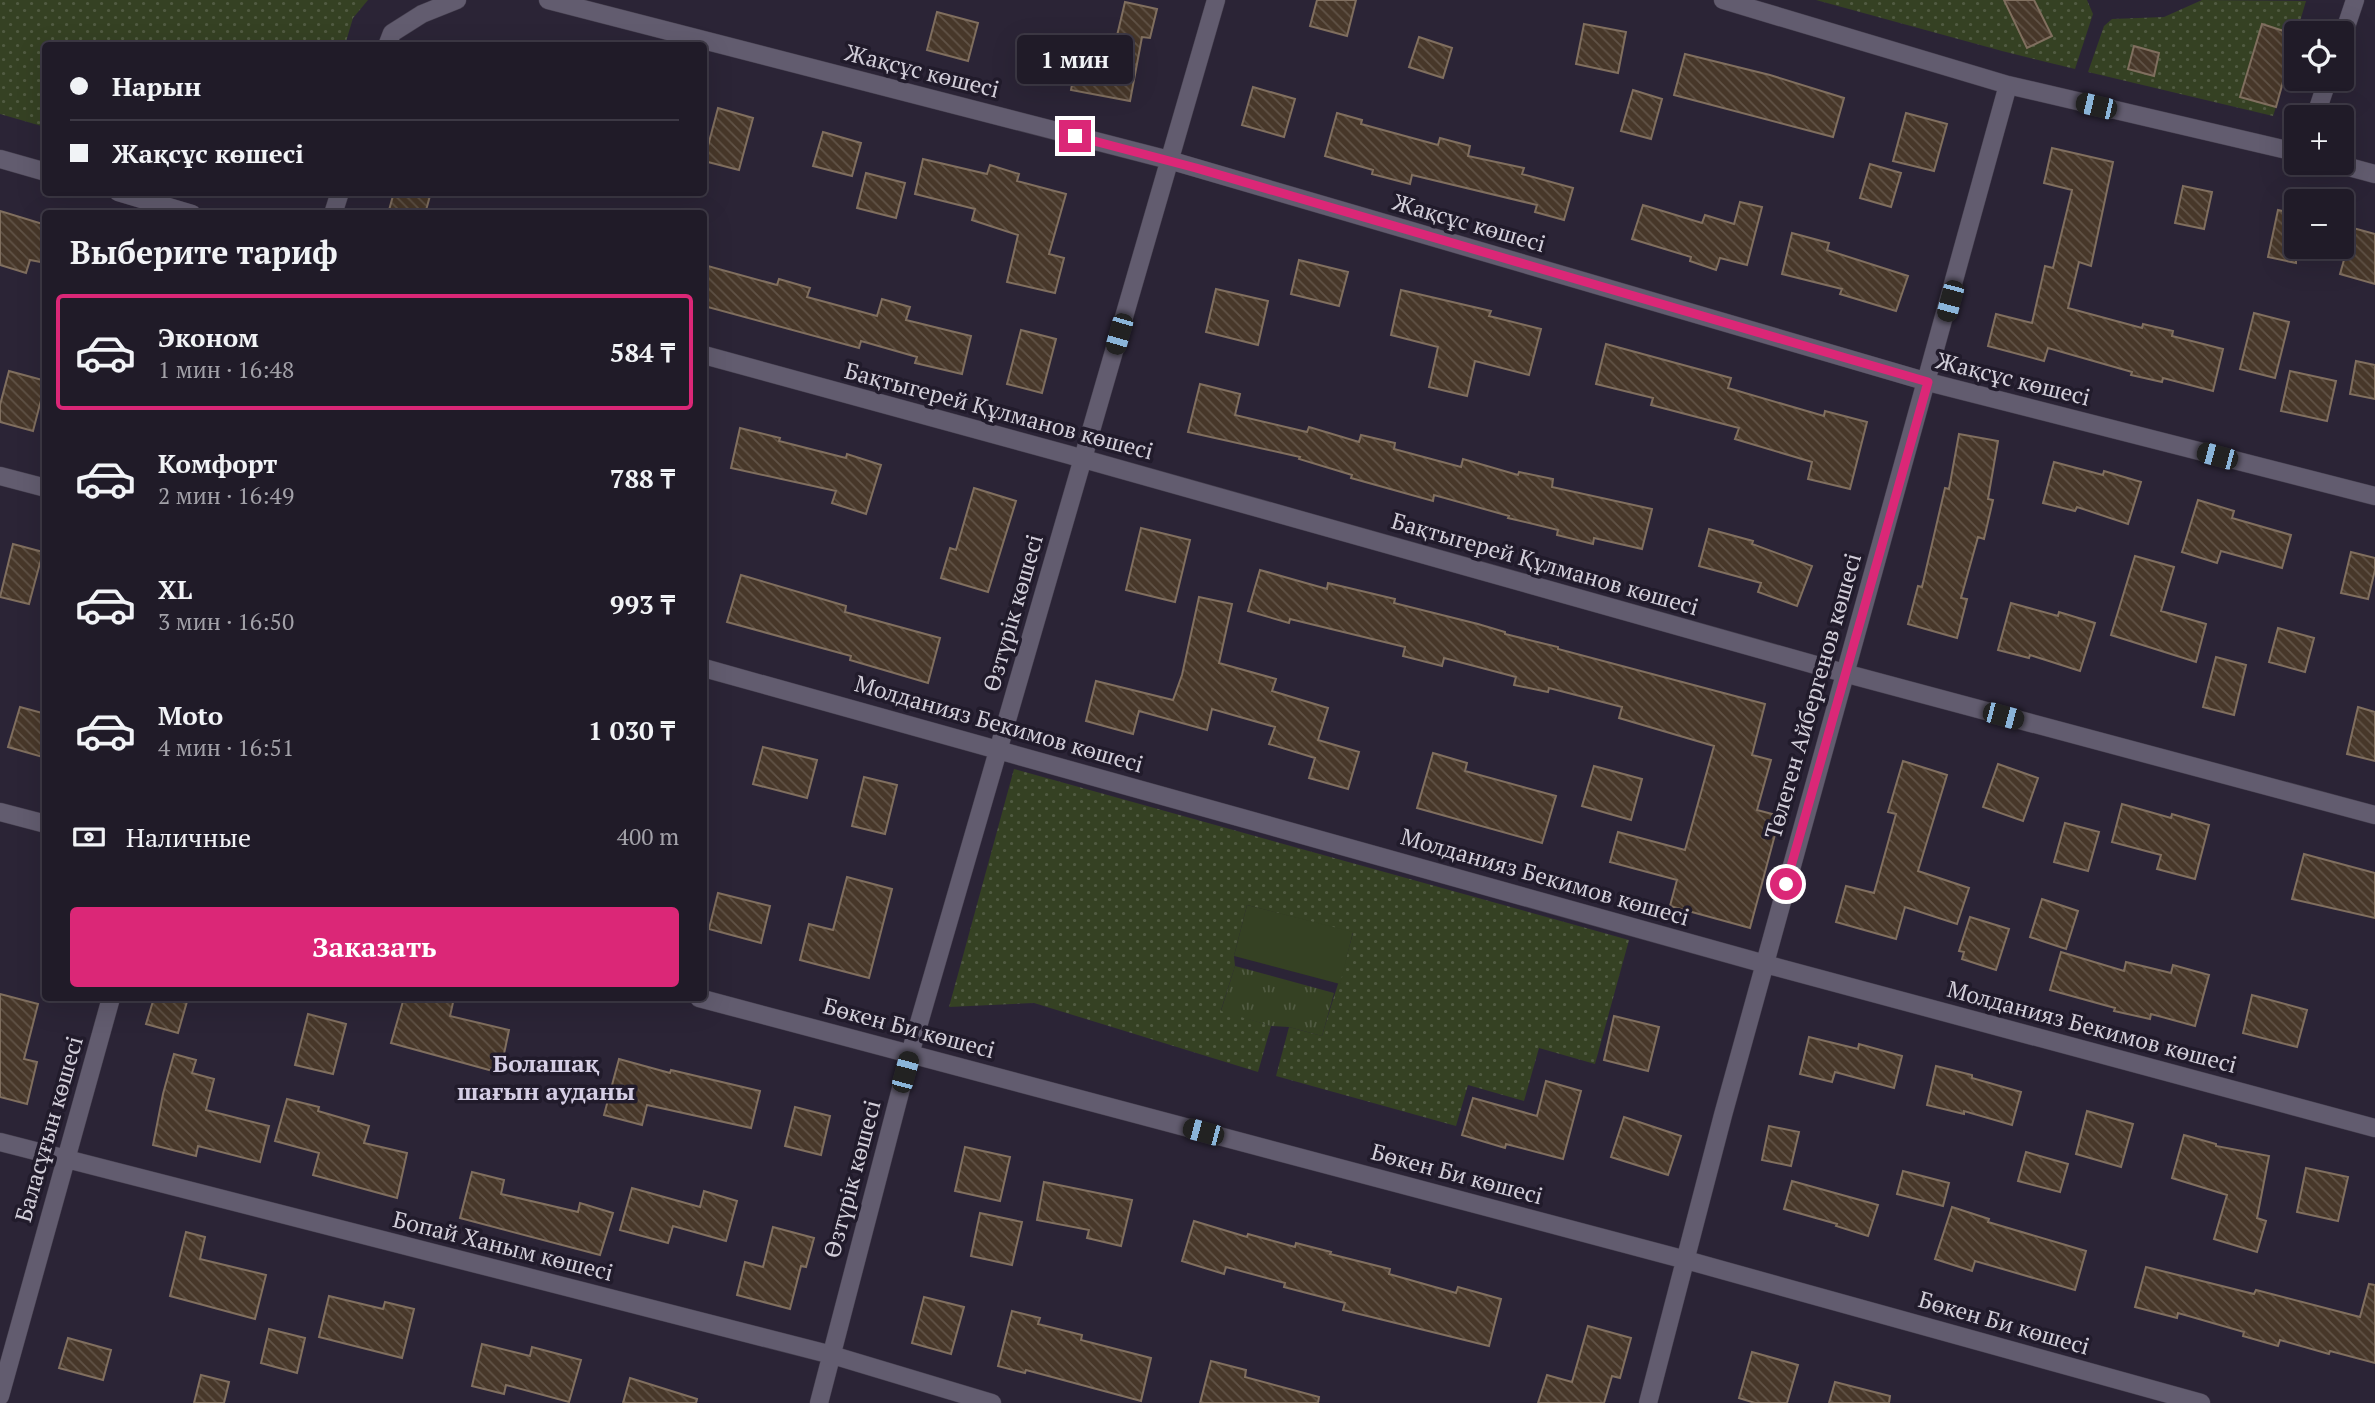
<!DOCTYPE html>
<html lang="ru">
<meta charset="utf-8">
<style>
:root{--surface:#201b28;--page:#282430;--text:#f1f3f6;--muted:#a2a1a8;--line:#3d3945;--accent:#db2777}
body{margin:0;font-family:"PT Serif",serif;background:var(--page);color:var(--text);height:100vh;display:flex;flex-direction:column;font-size:26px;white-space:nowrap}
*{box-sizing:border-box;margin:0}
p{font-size:23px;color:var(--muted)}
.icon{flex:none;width:38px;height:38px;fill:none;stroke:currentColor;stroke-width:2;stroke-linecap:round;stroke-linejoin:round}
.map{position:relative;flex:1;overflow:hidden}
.sheet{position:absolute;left:42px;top:210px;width:665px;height:791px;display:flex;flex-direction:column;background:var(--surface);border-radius:7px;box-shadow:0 7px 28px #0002,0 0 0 2px var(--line)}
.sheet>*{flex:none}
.guide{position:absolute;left:42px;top:42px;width:665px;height:154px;border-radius:7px;box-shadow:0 7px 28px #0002,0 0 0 2px var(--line);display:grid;align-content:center;height:154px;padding:0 28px;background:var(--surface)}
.fabs{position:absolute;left:2284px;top:21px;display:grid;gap:14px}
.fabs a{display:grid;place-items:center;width:70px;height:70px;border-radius:7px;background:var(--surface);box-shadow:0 7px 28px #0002,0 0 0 2px var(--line);font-size:35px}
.end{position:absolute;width:32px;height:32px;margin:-16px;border:9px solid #db2777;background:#fff;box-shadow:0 0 0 4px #fff}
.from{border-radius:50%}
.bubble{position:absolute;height:49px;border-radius:7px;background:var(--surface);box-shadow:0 7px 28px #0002,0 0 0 2px var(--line);font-size:23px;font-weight:700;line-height:49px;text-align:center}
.car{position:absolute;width:21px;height:42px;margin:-21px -10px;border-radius:9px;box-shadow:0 0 5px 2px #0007;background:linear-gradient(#222 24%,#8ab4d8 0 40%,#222 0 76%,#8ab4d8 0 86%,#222 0)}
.guide b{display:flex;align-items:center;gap:24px;height:66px;font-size:26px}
.guide b+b{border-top:2px solid var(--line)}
.guide i{width:18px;height:18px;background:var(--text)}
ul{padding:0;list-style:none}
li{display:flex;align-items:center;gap:21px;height:116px;margin:0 14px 10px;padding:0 14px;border:4px solid transparent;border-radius:7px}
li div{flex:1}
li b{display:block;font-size:26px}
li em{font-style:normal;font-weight:700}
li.on{border-color:var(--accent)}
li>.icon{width:63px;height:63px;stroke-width:1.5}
h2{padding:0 28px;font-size:32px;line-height:84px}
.pay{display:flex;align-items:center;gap:18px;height:77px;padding:0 28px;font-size:26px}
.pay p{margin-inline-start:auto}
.button{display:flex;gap:14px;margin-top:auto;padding:14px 28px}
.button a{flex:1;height:80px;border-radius:7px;background:var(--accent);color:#fff;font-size:28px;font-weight:700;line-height:80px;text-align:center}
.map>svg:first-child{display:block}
</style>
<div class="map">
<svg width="2375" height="1403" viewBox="0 0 2375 1403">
<defs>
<pattern id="grass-dots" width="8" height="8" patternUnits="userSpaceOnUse" patternTransform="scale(1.75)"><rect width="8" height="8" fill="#354123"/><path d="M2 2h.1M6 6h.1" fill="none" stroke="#515b42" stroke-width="1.8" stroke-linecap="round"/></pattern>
<pattern id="park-tufts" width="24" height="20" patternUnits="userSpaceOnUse" patternTransform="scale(1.75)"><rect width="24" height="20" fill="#354123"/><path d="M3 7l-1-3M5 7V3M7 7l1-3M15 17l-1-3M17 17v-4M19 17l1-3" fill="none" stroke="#515b42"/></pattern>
<pattern id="building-back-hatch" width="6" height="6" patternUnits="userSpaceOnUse" patternTransform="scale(1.75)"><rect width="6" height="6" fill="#473729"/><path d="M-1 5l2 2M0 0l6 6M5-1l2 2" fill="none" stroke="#615347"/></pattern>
</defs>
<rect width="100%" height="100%" fill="#2b2436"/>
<path fill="url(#grass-dots)" d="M0 0H368L353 18 345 45 46 46 45 127 0 114Z
M1816 0H2087L2093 14 2075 69 2002 51Z
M2202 0 2306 1 2296 35 2262 24 2254 50 2289 60 2283 82 2247 72 2240 97 2276 107 2273 116 2088 72 2104 26 2112 19 2164 17Z
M1014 769 1629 940 1595 1064 1539 1048 1524 1101 1468 1085 1456 1126 1276 1076 1289 1027 1322 1036C1332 1001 1344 968 1353 933L1247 905 1234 956 1235 966 1221 1010 1271 1026 1258 1072 1034 1003 949 1007Z"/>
<path fill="url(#park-tufts)" d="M1235 966 1334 993 1322 1036 1289 1027 1271 1026 1221 1011Z"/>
<path fill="#354123" d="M1247 905 1353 932 1340 984 1234 956Z"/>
<path fill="url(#building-back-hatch)" stroke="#806f5f" stroke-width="2" d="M1317 0H1356L1347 36 1310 26Z
M2004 0H2034L2052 36 2027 48Z
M1125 2 1157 9 1150 38 1142 37 1130 101 1071 90 1078 54 1111 61Z
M937 12 978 23 968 61 927 50Z
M1584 24 1626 32 1618 73 1576 64Z
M2262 24 2296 35 2276 107 2240 97Z
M1419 37 1452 48 1443 78 1409 67Z
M2134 46 2159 53 2154 76 2128 69Z
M1685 54 1770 75 1844 98 1833 137 1674 95Z
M1253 87 1295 99 1284 137 1242 125Z
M1633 90 1662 99 1651 139 1621 131Z
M718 108 753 118 739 170 704 161Z
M1337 113 1362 120 1361 124 1438 145 1440 138 1470 146 1468 156 1524 168 1522 174 1573 188 1564 220 1535 212 1537 205 1412 175 1410 184 1372 174 1373 170 1325 156Z
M1906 113 1947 124 1934 171 1893 161Z
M823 132 861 143 852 176 813 166Z
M2052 148 2113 162 2091 266 2079 262 2068 308 2142 328 2143 324 2173 331 2172 336 2223 349 2213 391 2163 378 2162 382 2131 375 2132 372 2048 348 2044 361 1988 346 1996 314 2032 323 2045 266 2053 268 2072 190 2044 183Z
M923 159 987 174 990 165 1019 174 1017 181 1066 194 1049 254 1064 258 1055 293 1007 282 1018 235 972 220 975 209 915 194Z
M1870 164 1901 173 1891 207 1860 198Z
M866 173 905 183 896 218 857 208Z
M2183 186 2212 192 2204 229 2175 223Z
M394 192H431L425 214H388Z
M1740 202 1762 207 1747 265 1720 258 1716 270 1690 261 1691 257 1632 239 1643 205 1702 223 1705 215 1734 224Z
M2278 210 2296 214V263L2268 257Z
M0 211 46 225V263L30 260 26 273 0 265Z
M2353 228 2375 234V284L2340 274Z
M1792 233 1829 243 1827 250 1908 276 1896 311 1840 294 1842 289 1782 274Z
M1299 260 1348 272 1339 306 1291 294Z
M704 265 777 285 779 279 810 288 807 297 877 316 882 299 910 307 906 320 971 336 962 374 915 363 917 357 861 341 859 348 704 306Z
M1216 289 1268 301 1258 345 1206 332Z
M1401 290 1491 311 1489 316 1541 329 1529 375 1475 361 1467 396 1429 387 1438 347 1391 335Z
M2254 313 2289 322 2275 378 2240 369Z
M1021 330 1056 339 1042 393 1007 384Z
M1606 344 1731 378 1728 388 1824 416 1825 411 1867 422 1850 489 1808 479 1812 462 1735 439 1739 428 1651 405 1653 398 1596 384Z
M2356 361 2375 365V399L2350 394Z
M9 371 46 381 33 431 0 422V405Z
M2290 371 2336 381 2327 421 2281 411Z
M1200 384 1240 394 1235 415 1307 432 1309 427 1359 442 1361 435 1395 443 1394 449 1461 467 1463 459 1518 475 1519 472 1553 479 1552 487 1652 509 1642 549 1594 538 1593 544 1557 535 1558 530 1508 518 1509 516 1434 495 1433 501 1351 478 1352 475 1299 459 1300 457 1188 432Z
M740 428 780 438 779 441 846 458 847 454 881 465 866 514 832 503 836 491 731 468Z
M1959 434 1998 441 1988 499 1993 500 1984 539 1978 537 1961 598 1967 599 1957 638 1908 624 1918 586 1922 587 1945 488 1949 489Z
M2054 462 2103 475 2104 471 2141 482 2128 524 2077 507 2075 511 2043 503Z
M974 488 1016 501 988 592 941 578 950 548 956 550Z
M2198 500 2234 511 2232 518 2291 535 2282 568 2221 551 2217 563 2182 552Z
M1141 528 1190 540 1175 602 1126 590Z
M1709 529 1753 541 1752 544 1812 566 1797 606 1758 592 1761 583 1699 566Z
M13 544 43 552 29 604 0 597Z
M2351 552 2375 558V570L2368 599 2341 593Z
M2135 556 2174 567 2161 611 2206 624 2196 662 2111 635Z
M1260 570 1327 589 1328 583 1395 599 1394 603 1478 624 1505 632V634L1558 647V649L1765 704 1752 755 1771 760 1757 810 1780 816 1750 928 1670 906 1677 880 1610 862 1618 832 1685 850 1714 746 1619 718 1622 707 1549 688 1548 692 1514 685 1516 677 1444 658 1442 666 1403 656 1405 647 1290 619 1289 623 1248 611Z
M741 575 846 606 845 612 940 638 928 683 850 660 851 656 727 622Z
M1199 597 1232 604 1219 663 1276 679 1272 691 1328 708 1318 740 1359 752 1348 789 1309 778 1315 758 1269 744 1275 727 1212 709 1207 730 1139 711 1133 734 1086 721 1096 681 1173 700 1182 675Z
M2011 603 2058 616 2059 612 2095 623 2080 671 2030 655 2029 658 1998 650Z
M2278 628 2314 638 2305 672 2269 662Z
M2216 657 2246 665 2234 715 2203 707Z
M20 707 46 714V758L8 747Z
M2358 707 2375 712V761L2347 754Z
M763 747 817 760 807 798 753 784Z
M1433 753 1467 763 1465 771 1556 796 1542 843 1417 808Z
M1903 761 1947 775 1918 871 1969 888 1957 924 1905 907 1896 939 1836 922 1846 886 1874 893 1896 814 1888 812Z
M1998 764 2038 778 2023 821 1983 807Z
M1594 766 1642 779 1631 820 1582 806Z
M864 777 897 785 885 834 852 826Z
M2122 804 2171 818 2172 814 2209 825 2195 879 2157 869 2161 855 2112 842Z
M2065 823 2099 832 2088 871 2054 862Z
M2304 854 2375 873V918L2292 899Z
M847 877 892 889 869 978 800 960 809 924 833 930Z
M718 893 770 906 761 943 709 929Z
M2042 899 2078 911 2066 949 2030 937Z
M1970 917 2009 929 1996 970 1962 959 1964 952 1959 951Z
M2061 952 2124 971 2126 962 2171 973 2173 965 2209 975 2195 1026 2151 1014 2150 1019 2114 1011 2115 1008 2050 990Z
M0 994 38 1004 24 1059 37 1062 27 1104 0 1097Z
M2252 995 2307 1010 2297 1047 2243 1033Z
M154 998H188L178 1033 146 1024Z
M404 998H454L450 1016 509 1030 500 1073 391 1043Z
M308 1014 346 1024 333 1074 295 1065Z
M1614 1016 1659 1027 1648 1071 1604 1060Z
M1809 1037 1858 1049 1859 1044 1902 1056 1894 1088 1835 1072 1832 1082 1800 1074Z
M174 1054 196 1060 192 1073 214 1079 206 1110 269 1126 260 1162 198 1146 196 1156 153 1145 163 1094Z
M619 1059 670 1073 671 1070 760 1091 751 1128 647 1105 642 1125 604 1115Z
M1936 1066 1972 1075V1078L2021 1092 2012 1125 1964 1111V1114L1927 1105Z
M1546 1081 1581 1091 1563 1159 1506 1144 1505 1148 1462 1135 1473 1098 1537 1116Z
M287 1099 319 1107 318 1111 369 1126 364 1143 407 1153 397 1198 313 1175 319 1153 275 1141Z
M795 1107 830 1116 821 1155 785 1146Z
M2087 1111 2133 1124 2121 1167 2076 1154Z
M1624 1117 1681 1136 1668 1175 1611 1157Z
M1769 1126 1799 1132 1791 1166 1762 1160Z
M2184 1135 2216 1144V1146L2269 1156 2257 1218 2266 1221 2257 1252 2214 1239 2227 1195 2172 1178Z
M965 1147 1010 1157 1000 1201 955 1191Z
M2026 1152 2068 1164 2060 1192 2018 1181Z
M2306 1168 2348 1177 2338 1221 2297 1212Z
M1903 1171 1949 1183 1943 1206 1897 1194Z
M472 1172 504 1180 501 1194 578 1212 580 1203 613 1213 600 1255 460 1218Z
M1792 1181 1878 1205 1868 1236 1836 1226 1837 1224 1784 1209Z
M1044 1182 1132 1200 1121 1246 1087 1238 1089 1230 1037 1220Z
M632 1188 700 1207 704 1191 737 1201 726 1241 673 1226 668 1243 620 1230Z
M1952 1207 1989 1219 1988 1222 2086 1251 2075 1290 1975 1261 1972 1271 1935 1259Z
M980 1213 1022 1222 1012 1265 971 1256Z
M1194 1221 1247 1237 1248 1234 1295 1247 1296 1243 1331 1252 1330 1254 1390 1269 1389 1274 1456 1293 1458 1287 1501 1299 1489 1346 1343 1310 1345 1303 1284 1287 1285 1283 1226 1267 1224 1274 1182 1261Z
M773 1227 814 1238 806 1267 801 1266 790 1309 737 1295 745 1262 763 1267Z
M186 1232 205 1237 200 1259 266 1275 255 1319 170 1296Z
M2146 1267 2254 1294 2256 1290 2360 1317 2369 1284 2375 1285V1363L2330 1351 2329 1354 2280 1340 2278 1346 2243 1336 2244 1332 2178 1313 2177 1318 2135 1307Z
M329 1296 383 1309 385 1302 414 1309 402 1358 319 1337Z
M924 1297 964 1307 951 1354 912 1343Z
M1012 1311 1040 1318 1038 1324 1082 1335 1081 1340 1151 1358 1141 1401 1026 1370 1025 1373 998 1366Z
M1588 1326 1631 1338 1620 1378 1612 1376 1604 1403H1538L1547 1375 1572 1382Z
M269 1329 305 1338 297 1373 261 1363Z
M68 1338 111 1350 103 1380 59 1368Z
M482 1344 530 1356 532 1347 581 1360 569 1402 506 1385 504 1394 472 1386Z
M1752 1352 1798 1365 1787 1403H1755L1739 1398Z
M1211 1361 1246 1370 1245 1377 1319 1397 1318 1403H1200Z
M201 1375 229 1382 224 1403H194Z
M630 1378 697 1399 696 1403H623Z
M1835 1382 1890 1396 1889 1403H1829Z"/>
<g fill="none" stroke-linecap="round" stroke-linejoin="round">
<g stroke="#453f4e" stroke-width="19">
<path id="minor" d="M548 0 1169 160 1928 382 2375 496
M1723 0 2008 85 2296 152
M2342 39 2355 0
M387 46 392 33 422 14 457 0
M2315 117 2328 79
M0 159 46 172
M2334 163 2375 174
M118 192 192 214
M333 214 340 192
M704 355 1066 454 1844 673 2375 815
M0 476 46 488
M704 668 1765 964 2375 1128
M0 812 46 824
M699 998 1686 1260 2201 1403
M0 1142 832 1355 992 1403
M0 1396 111 998
M819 1403 910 1054 1216 0
M1648 1403 1723 1115 2008 85"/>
</g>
<use href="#minor" stroke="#625c6f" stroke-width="18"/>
</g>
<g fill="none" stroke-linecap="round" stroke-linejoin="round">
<path stroke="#db2777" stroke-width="9" d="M1075 136 1196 168 1928 382 1786 884"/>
</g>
<g text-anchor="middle" stroke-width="7" stroke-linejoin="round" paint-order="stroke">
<g font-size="23" fill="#d3cfda" stroke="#211b2b">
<text transform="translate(922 71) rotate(14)" y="8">Жақсұс көшесі</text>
<text transform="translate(1469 223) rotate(16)" y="8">Жақсұс көшесі</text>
<text transform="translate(2013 379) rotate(14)" y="8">Жақсұс көшесі</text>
<text transform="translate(999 411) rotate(15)" y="8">Бақтыгерей Құлманов көшесі</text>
<text transform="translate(1545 564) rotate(16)" y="8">Бақтыгерей Құлманов көшесі</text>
<text transform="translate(1013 613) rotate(-74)" y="8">Өзтүрік көшесі</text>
<text transform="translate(1813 696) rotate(-74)" y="8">Төлеген Айбергенов көшесі</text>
<text transform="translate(999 724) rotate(16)" y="8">Молданияз Бекимов көшесі</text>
<text transform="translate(1545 877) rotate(16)" y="8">Молданияз Бекимов көшесі</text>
<text transform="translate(2092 1027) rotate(15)" y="8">Молданияз Бекимов көшесі</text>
<text transform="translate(909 1028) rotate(15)" y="8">Бөкен Би көшесі</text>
<text transform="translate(49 1129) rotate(-74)" y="8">Баласұғын көшесі</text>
<text transform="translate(1457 1174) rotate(15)" y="8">Бөкен Би көшесі</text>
<text transform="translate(852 1179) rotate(-75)" y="8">Өзтүрік көшесі</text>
<text transform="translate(503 1246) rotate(14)" y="8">Бопай Ханым көшесі</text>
<text transform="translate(2004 1323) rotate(16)" y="8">Бөкен Би көшесі</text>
</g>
<g font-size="24" font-weight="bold" fill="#d5cee5" stroke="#211b2b">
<text x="546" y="1072">Болашақ<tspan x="546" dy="28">шағын ауданы</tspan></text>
</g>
</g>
</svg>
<div class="fabs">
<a><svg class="icon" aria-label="locate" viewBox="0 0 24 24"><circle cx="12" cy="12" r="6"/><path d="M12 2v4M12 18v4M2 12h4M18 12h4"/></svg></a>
<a>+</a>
<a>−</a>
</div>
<i class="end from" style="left:1786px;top:884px"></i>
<i class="end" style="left:1075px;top:136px"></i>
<div class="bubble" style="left:1017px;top:35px;width:116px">1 мин</div>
<i class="car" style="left:2096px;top:106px;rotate:283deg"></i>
<i class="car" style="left:1950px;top:301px;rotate:195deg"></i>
<i class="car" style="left:1119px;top:334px;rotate:196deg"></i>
<i class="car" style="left:2217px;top:456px;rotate:285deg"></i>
<i class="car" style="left:2003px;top:716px;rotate:105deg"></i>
<i class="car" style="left:905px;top:1072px;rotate:15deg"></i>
<i class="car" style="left:1203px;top:1132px;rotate:285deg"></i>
<div class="guide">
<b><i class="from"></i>Нарын</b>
<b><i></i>Жақсұс көшесі</b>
</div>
<section class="sheet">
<h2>Выберите тариф</h2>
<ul>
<li class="on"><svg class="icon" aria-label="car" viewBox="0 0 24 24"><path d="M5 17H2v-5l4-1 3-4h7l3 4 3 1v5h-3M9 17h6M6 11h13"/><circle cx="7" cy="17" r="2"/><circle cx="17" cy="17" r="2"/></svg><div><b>Эконом</b><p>1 мин · 16:48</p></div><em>584 ₸</em></li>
<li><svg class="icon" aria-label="car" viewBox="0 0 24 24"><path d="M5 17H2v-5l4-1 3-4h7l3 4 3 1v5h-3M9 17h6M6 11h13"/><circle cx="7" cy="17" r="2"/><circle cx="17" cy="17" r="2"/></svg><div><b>Комфорт</b><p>2 мин · 16:49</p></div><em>788 ₸</em></li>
<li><svg class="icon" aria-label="car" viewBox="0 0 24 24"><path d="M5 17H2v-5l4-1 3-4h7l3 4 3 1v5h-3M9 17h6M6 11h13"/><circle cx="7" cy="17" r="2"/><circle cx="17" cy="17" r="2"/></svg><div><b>XL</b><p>3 мин · 16:50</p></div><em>993 ₸</em></li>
<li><svg class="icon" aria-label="car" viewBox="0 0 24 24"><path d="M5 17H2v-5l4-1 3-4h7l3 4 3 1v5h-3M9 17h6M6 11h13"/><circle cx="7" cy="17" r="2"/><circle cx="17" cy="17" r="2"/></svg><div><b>Moto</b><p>4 мин · 16:51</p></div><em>1 030 ₸</em></li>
</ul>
<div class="pay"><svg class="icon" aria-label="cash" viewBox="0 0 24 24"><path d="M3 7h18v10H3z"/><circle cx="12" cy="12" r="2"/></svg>Наличные<p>400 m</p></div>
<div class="button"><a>Заказать</a></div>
</section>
</div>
